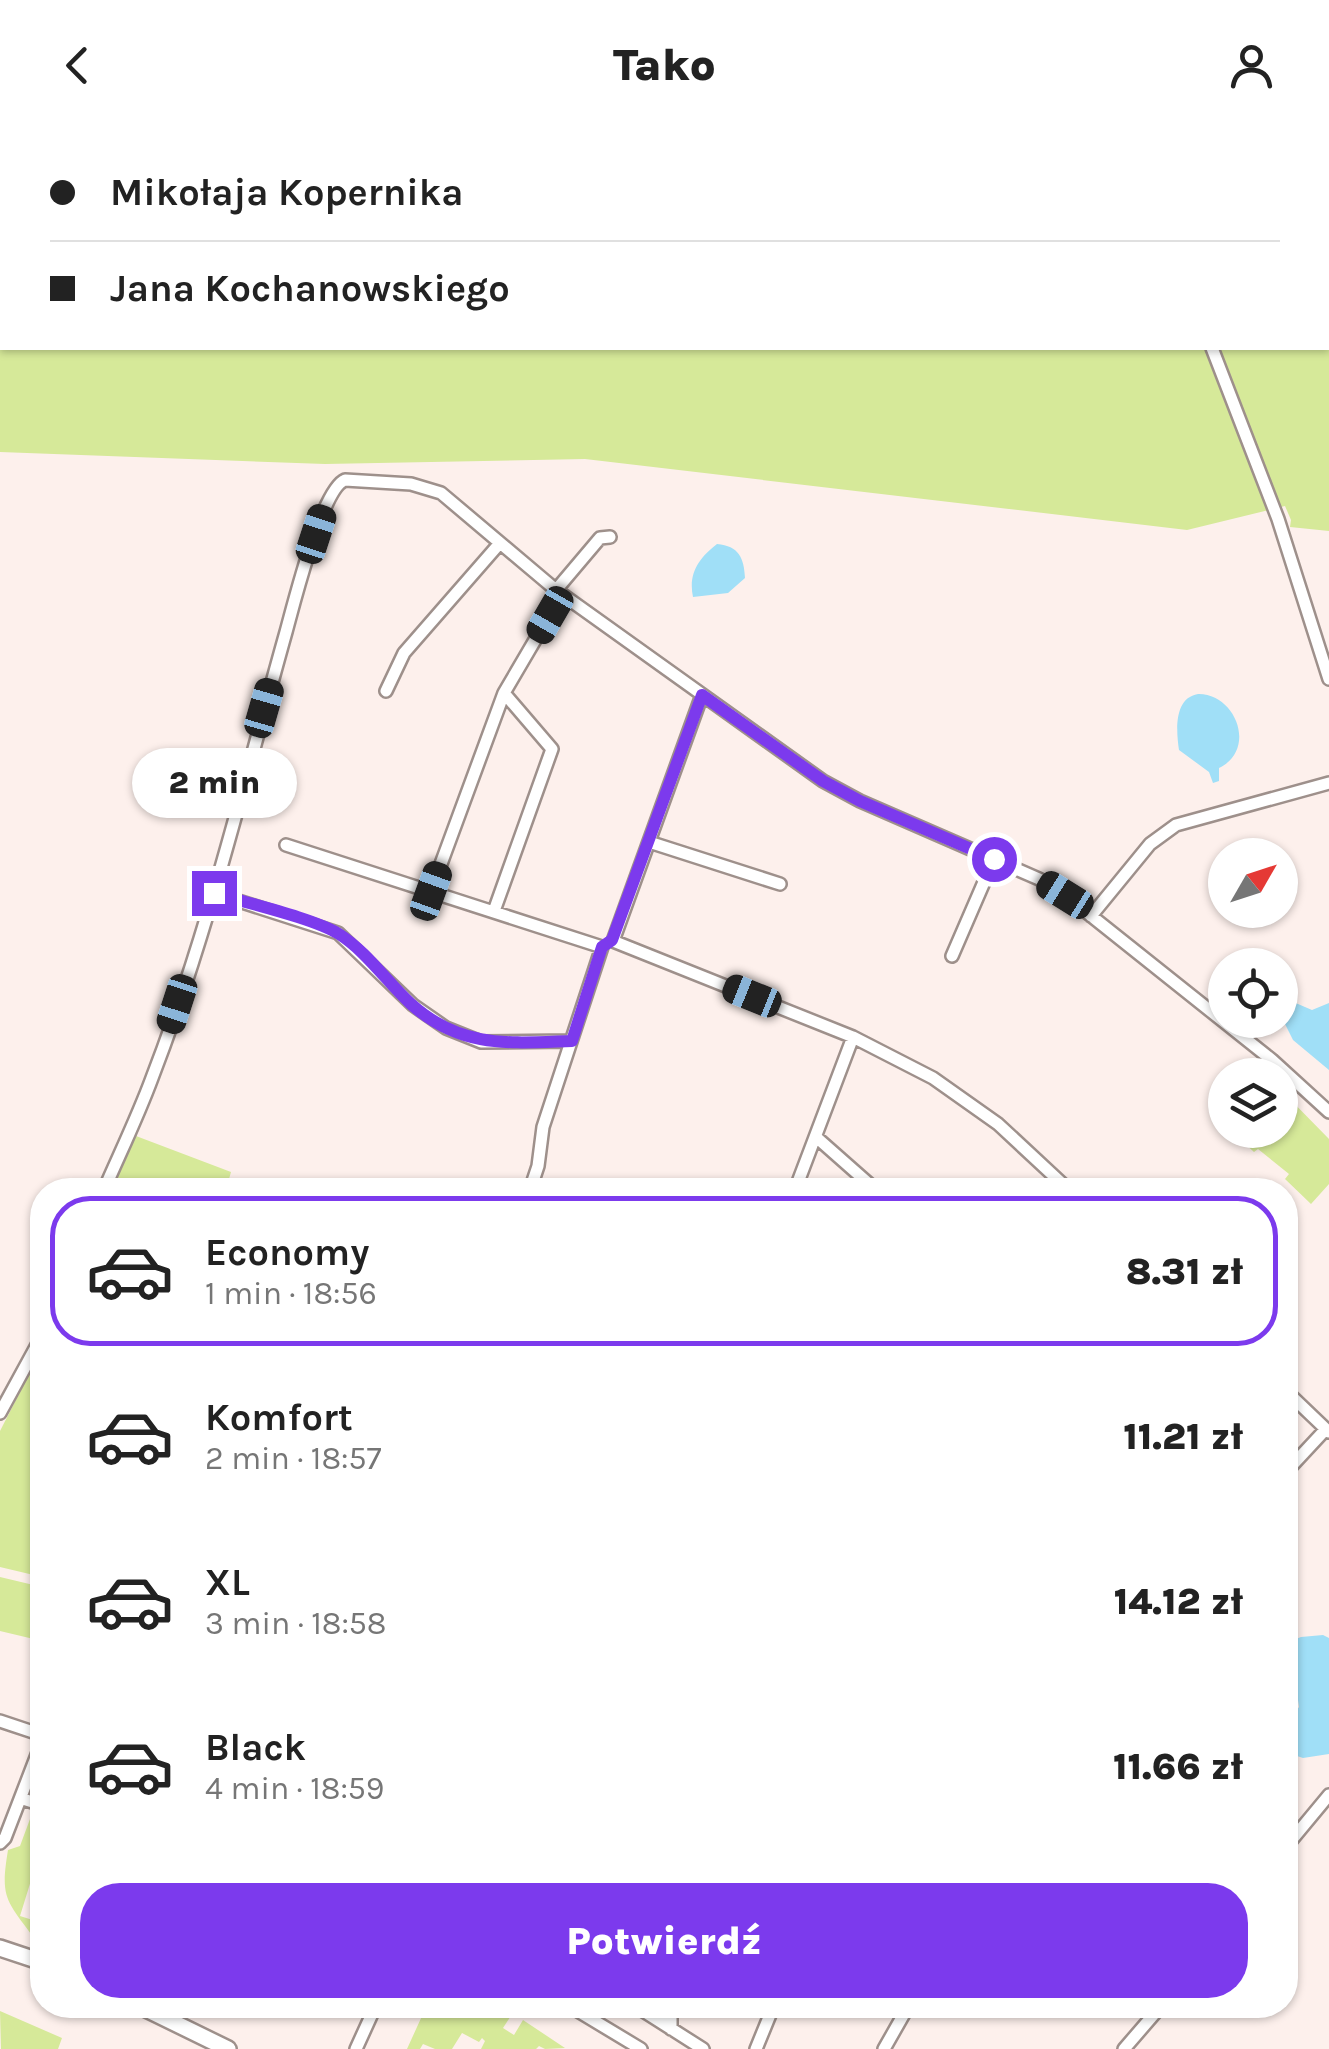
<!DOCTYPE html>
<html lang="pl">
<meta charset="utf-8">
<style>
:root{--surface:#fff;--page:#f6f6f6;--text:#222;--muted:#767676;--line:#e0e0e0;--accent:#7c3aed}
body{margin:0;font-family:Karla,sans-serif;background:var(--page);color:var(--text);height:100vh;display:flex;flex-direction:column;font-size:38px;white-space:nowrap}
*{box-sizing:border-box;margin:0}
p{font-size:32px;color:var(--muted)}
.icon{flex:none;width:55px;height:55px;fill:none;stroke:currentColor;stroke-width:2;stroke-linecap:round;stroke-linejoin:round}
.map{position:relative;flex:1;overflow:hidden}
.drawer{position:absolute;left:30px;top:1048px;width:1268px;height:840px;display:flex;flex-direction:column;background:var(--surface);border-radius:40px;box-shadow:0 2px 8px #0004}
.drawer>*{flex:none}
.guide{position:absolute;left:0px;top:0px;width:1330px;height:220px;box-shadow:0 2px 8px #0004;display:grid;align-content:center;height:220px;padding:0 50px;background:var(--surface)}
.needle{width:65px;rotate:51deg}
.tools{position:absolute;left:1208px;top:708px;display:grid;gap:20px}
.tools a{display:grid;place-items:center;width:90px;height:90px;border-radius:50%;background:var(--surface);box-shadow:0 2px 8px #0004;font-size:50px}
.end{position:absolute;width:45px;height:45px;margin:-22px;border:12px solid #7c3aed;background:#fff;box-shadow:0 0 0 5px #fff}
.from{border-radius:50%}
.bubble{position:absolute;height:70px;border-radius:35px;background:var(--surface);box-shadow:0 2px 8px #0004;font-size:32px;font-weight:800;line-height:70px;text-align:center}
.car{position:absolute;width:30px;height:60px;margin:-30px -15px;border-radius:12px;box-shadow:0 0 8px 2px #0007;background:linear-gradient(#222 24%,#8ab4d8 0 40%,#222 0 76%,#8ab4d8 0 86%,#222 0)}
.guide b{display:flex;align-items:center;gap:35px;height:95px;font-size:38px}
.guide b+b{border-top:2px solid var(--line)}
.guide i{width:25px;height:25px;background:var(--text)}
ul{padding:18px 0 0;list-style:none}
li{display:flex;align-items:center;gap:30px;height:150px;margin:0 20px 15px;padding:0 30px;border:5px solid transparent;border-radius:40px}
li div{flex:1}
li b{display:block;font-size:38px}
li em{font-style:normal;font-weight:800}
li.active{border-color:var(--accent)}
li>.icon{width:90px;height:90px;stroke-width:1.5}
.primary-button{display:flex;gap:20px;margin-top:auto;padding:20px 50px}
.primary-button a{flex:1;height:115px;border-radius:40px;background:var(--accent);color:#fff;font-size:40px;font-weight:800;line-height:115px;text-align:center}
header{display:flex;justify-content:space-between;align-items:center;height:130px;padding:0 50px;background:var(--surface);font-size:45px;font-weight:800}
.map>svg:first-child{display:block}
</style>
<header><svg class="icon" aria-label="back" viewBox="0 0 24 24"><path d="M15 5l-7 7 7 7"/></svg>Tako<svg class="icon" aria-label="person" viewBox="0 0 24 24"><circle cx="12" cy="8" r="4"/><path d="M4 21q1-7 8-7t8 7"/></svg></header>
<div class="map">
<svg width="1329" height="1919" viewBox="0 0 1329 1919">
<rect width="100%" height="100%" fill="#fdf0ec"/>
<path fill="#d6e999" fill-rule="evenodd" d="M0 0H1329V401L1290 397 1291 390 1285 376 1187 400 585 329 325 334 0 322ZM2 2H1328V218H2Z
M1280 959 1329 1009V1054L1311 1074 1285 1049 1289 1044 1258 1019 1254 1022 1230 1000H1280Z
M136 1006 231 1042 226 1060H112Z
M42 1219V1447L0 1437V1301Z
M0 1447 42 1457V1511L0 1501Z
M35 1686 42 1688V1715L20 1786 42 1793V1811L34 1808C6 1770 0 1768 8 1720L20 1716 30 1689Z
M427 1875H465L474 1886 489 1875H518L503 1898 514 1905 523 1890 565 1918 545 1919 539 1916 536 1919H481L485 1911 482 1908 479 1912 462 1903 452 1919H435L423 1914 420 1919H407Z
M0 1881 62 1908 58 1919H1Z"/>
<path fill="#a0dff7" d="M717 414C739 416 744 428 745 448L728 463 693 467C688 443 699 428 717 414Z
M1198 564C1235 563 1258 619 1219 638V651L1213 653 1209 642 1179 620C1176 600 1174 568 1198 564Z
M1291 871 1312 880 1329 873V940L1293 910 1280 884 1284 873Z
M1323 1505 1329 1508V1624L1303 1628 1291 1624C1279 1604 1287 1594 1299 1577L1298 1570 1285 1557V1513L1301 1507Z"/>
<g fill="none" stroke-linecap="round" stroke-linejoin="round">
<g stroke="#9e908b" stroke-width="16">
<path id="street" d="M1129 0 1130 2
M1212 218 1278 389 1329 549
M556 460 600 408 610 407
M386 561 404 523 500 413
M649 712 780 754
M286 715 602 817
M431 761 504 563 562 464
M214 763 338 803 413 875 446 898 481 912 571 911
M494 781 552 619 504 563
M1091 786 1150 714 1176 695 1329 653
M613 811 853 907 933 948 998 994 1069 1060
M613 811 702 565
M952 826 994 729
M816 1007 876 1060
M104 1060C120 1023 138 986 152 948 208 803 244 651 286 502 294 473 322 359 345 350L411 354 441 363 556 460 823 651 860 671 1039 749 1065 765 1272 930 1329 982
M530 1060 538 1036 543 997 602 817
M795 1060 853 907
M1285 1260 1329 1302
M0 1283 42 1206
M1285 1343 1326 1299
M0 1591 42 1605
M23 1669 42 1675
M0 1713 5 1708 42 1612
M1285 1718 1329 1665
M568 1875 641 1919
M634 1875 703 1919
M671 1875V1899
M356 1919 376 1875
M756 1919 774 1875
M884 1919 909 1875
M1124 1919 1162 1875"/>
</g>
<g stroke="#9e908b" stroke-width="20">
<path id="secondary" d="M0 1818 42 1832
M138 1875 228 1919"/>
</g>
<use href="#street" stroke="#fff" stroke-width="11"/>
<use href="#secondary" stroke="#fff" stroke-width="15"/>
</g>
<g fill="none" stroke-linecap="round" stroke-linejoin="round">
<path stroke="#7c3aed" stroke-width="12" d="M214 763C246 773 313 788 339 804 367 822 387 852 411 874 461 919 510 913 572 911L602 817 612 810 702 565 823 651 860 671 994 729"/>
</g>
</svg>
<div class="tools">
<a><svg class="needle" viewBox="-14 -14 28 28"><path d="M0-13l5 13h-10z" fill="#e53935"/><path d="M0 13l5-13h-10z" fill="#767676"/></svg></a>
<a><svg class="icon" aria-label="locate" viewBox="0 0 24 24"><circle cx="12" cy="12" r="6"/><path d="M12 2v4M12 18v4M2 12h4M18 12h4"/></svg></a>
<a><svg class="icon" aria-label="layers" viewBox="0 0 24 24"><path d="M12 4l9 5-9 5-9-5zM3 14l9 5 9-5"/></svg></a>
</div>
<i class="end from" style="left:994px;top:729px"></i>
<i class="end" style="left:214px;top:763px"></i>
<div class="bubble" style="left:132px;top:618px;width:165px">2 min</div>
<i class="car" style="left:316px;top:404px;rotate:18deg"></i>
<i class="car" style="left:550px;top:485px;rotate:210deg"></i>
<i class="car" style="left:264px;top:578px;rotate:16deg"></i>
<i class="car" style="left:431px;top:761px;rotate:20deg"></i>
<i class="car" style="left:1065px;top:765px;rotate:302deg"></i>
<i class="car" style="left:752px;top:866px;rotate:292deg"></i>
<i class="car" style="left:177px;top:874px;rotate:198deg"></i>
<div class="guide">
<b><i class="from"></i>Mikołaja Kopernika</b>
<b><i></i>Jana Kochanowskiego</b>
</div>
<section class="drawer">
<ul>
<li class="active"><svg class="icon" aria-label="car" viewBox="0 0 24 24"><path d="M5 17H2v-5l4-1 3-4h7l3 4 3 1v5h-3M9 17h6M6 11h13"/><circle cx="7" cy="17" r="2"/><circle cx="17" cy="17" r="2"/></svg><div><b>Economy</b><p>1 min · 18:56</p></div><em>8.31 zł</em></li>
<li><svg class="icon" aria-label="car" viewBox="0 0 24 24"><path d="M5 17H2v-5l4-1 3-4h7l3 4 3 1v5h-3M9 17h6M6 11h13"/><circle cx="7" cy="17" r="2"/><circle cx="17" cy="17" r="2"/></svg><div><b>Komfort</b><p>2 min · 18:57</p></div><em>11.21 zł</em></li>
<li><svg class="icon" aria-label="car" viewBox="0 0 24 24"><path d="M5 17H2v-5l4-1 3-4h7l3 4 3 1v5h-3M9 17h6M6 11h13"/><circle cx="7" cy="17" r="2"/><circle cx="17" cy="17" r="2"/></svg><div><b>XL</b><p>3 min · 18:58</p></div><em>14.12 zł</em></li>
<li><svg class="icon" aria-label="car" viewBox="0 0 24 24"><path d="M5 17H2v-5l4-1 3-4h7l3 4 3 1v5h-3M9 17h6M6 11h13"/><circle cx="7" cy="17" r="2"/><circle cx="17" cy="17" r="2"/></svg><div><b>Black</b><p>4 min · 18:59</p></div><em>11.66 zł</em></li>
</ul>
<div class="primary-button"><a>Potwierdź</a></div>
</section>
</div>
